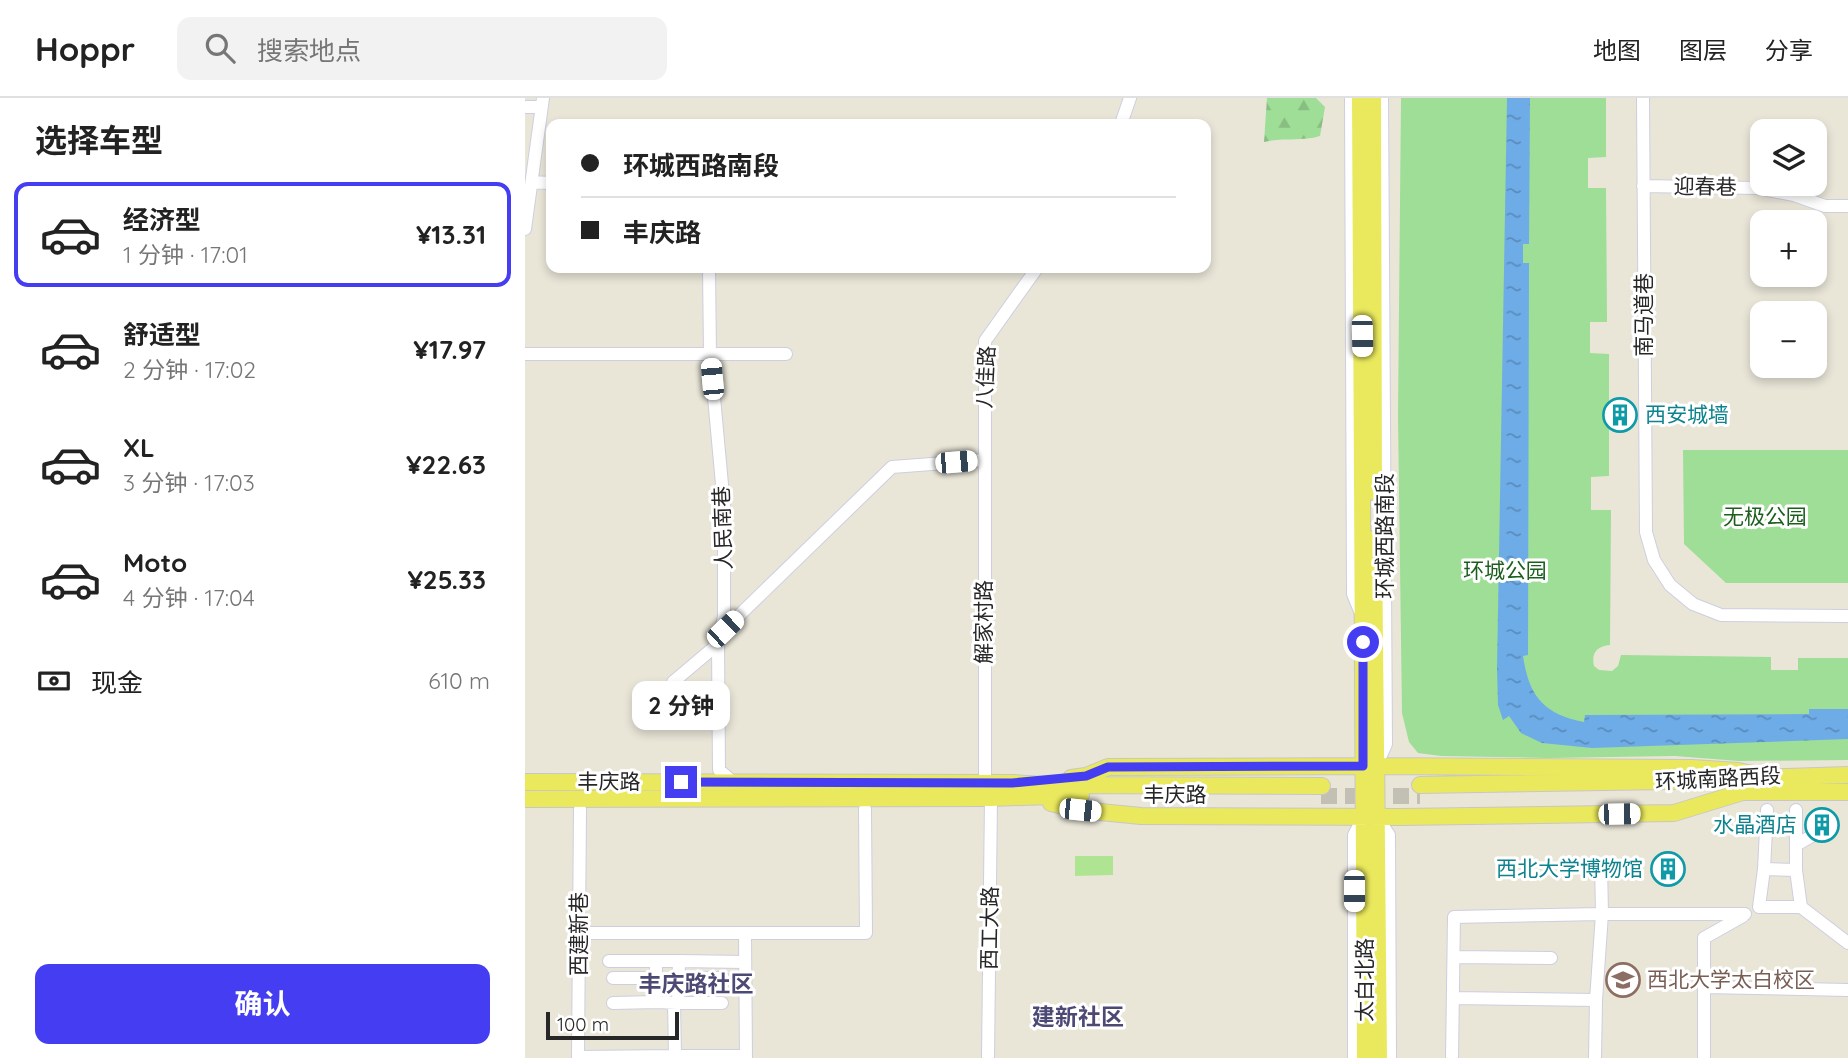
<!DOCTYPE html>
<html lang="zh">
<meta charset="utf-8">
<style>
:root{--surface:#fff;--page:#f2f2f2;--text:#222;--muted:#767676;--line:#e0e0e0;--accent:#443df2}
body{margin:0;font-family:Quicksand,"Noto Sans SC",sans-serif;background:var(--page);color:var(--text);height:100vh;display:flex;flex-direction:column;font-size:26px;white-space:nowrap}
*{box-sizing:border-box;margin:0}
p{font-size:23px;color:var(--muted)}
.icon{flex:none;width:38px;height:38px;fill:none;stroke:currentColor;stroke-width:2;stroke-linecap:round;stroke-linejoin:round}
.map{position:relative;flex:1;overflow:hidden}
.drawer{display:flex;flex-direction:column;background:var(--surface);width:525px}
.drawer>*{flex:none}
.banner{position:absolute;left:21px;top:21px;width:665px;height:154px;border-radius:14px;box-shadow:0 4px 10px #0003;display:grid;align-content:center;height:154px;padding:0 35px;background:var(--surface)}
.controls{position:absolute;left:1225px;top:21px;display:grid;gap:14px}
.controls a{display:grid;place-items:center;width:77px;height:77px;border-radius:14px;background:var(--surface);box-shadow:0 4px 10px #0003;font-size:35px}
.scale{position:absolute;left:21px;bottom:18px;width:133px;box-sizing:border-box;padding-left:7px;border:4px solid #272727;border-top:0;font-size:19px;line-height:24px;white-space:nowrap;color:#272727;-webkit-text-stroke:5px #fff;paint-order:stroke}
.end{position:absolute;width:32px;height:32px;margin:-16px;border:9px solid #443df2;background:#fff;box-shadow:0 0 0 4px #fff}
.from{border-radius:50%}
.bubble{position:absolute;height:49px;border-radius:14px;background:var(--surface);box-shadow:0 4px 10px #0003;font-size:23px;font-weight:700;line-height:49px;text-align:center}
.car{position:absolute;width:21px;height:42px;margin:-21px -10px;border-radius:9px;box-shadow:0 0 5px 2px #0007;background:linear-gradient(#fff 24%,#345 0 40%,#fff 0 76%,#345 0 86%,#fff 0)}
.banner b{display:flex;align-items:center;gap:24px;height:66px;font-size:26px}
.banner b+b{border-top:2px solid var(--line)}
.banner i{width:18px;height:18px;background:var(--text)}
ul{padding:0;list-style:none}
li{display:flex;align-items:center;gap:21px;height:105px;margin:0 14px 10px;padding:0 21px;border:4px solid transparent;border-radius:14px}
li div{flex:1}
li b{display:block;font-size:26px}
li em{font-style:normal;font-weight:700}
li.on{border-color:var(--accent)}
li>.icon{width:63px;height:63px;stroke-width:1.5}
h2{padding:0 35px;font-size:32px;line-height:84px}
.pay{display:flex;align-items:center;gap:18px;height:77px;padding:0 35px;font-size:26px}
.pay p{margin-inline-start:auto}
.button{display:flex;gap:14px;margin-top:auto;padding:14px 35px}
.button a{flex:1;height:80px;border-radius:14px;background:var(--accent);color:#fff;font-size:28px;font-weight:700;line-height:80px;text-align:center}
header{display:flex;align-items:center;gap:42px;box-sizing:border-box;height:98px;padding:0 35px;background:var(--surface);border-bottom:2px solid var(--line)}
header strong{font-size:33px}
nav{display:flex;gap:38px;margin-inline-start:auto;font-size:24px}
.search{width:490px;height:63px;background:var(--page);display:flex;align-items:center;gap:18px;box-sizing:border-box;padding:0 24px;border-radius:14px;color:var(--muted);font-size:26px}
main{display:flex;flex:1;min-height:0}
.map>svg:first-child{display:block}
</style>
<header>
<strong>Hoppr</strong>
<div class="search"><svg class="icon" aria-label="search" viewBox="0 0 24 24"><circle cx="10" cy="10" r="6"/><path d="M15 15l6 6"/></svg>搜索地点</div>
<nav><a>地图</a><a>图层</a><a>分享</a></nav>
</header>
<main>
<section class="drawer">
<h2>选择车型</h2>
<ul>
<li class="on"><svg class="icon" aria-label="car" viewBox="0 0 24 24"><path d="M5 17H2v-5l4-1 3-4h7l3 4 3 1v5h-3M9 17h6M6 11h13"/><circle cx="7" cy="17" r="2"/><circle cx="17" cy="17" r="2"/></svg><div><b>经济型</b><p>1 分钟 · 17:01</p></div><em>¥13.31</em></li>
<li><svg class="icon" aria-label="car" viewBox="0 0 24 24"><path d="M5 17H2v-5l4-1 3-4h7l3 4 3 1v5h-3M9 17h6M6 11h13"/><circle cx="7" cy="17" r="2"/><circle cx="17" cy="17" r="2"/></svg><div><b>舒适型</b><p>2 分钟 · 17:02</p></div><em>¥17.97</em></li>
<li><svg class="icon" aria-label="car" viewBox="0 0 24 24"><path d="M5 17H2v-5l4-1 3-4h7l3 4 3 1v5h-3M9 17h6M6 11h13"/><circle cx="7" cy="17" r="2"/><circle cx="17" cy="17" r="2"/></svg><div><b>XL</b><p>3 分钟 · 17:03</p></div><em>¥22.63</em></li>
<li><svg class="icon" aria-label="car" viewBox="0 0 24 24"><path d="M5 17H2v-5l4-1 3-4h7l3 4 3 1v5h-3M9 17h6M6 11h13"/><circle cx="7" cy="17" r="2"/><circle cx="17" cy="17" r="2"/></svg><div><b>Moto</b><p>4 分钟 · 17:04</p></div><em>¥25.33</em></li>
</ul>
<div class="pay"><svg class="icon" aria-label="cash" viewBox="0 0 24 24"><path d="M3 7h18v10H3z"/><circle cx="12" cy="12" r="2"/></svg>现金<p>610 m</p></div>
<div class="button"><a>确认</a></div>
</section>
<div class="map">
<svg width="1323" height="960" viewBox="0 0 1323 960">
<defs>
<pattern id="forest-firs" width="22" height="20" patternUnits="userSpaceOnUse" patternTransform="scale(1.75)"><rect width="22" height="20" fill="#9ede96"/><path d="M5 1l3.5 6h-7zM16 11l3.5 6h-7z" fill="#88be81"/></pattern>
<pattern id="water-ripples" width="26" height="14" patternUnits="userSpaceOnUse" patternTransform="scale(1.75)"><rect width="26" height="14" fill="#6eace8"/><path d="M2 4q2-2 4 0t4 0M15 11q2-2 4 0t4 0" fill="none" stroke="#5a8cbc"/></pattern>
</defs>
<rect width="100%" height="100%" fill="#e9e6d8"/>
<path fill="url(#forest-firs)" d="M742 0H791L800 9 795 38C776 44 758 39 739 44Z"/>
<path fill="#9ede96" d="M876 0H1081V59L1063 60V90H1081L1082 224H1065V255L1084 256V378L1066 379V412H1086L1085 547C1072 548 1066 555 1069 568L1074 572 1087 573 1093 568 1096 557 1246 559V572H1273V560H1323V662L1214 663 1150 658 1023 660 916 658 893 655 884 644 877 615 873 318Z
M1158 352H1323V485H1201L1159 446Z"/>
<path fill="#afe592" d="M550 758H588V777L550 778Z"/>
<path fill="url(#water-ripples)" d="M982 0H1005L1004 146H998V165H1004L1003 557 998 558C1004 598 1018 616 1059 624L1060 617 1284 616V611H1323V641L1067 650 1017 645 996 635 984 618 978 622 973 607 972 570Z"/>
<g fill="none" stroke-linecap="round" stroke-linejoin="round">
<path stroke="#c2c0b5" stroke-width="16" stroke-dasharray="16 8" stroke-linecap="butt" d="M796 698H895"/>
<g stroke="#cecee0" stroke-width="14">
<path id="minor" d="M826 0 828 496 835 513
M1118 0 1121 434 1129 462 1145 487 1168 506 1196 517 1323 518
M0 9H16
M596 26 605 0
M7 84 26 85
M1118 88 1232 90 1269 97 1300 108H1323
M0 131 18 0
M184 170 185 256 199 408V518L193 546 194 672 208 684
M0 256H261
M148 584 193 546 200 531 367 369 459 362
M853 664 861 646 857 0
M460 685V243L512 170
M852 719 864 737 865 960
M1271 747 1292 735
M1239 771 1234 809H1276L1271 772 1239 771 1242 712
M1271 772V712
M1276 809 1323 845
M54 835H341L340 711
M220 836 221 960
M929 859 1026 860
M84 863H154L153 905 131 904V864
M154 863 220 864
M88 880H131
M153 880H198
M1179 889 1323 892
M928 900 1071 902
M88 905 131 904
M149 905 150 958H221
M153 905H197
M53 959 150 958
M53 960 55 711
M463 960 466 700
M829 960V737L838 720
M927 960 929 819 1077 816 1076 766
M1070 960 1071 902 1077 816H1220
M1179 960V840L1218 818"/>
</g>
<g stroke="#c7c7c7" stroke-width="18">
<path id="major" d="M835 0 840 960
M848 0 849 394
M849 441 854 960
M546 680 561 678 583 669 852 668 1167 670 1213 673 1244 679
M1233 680 1323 677
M0 684 487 685 519 687 797 688
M895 687 1211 682
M1213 694H1323
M0 701 466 700 556 697
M526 705 555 712 616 718 875 719 1149 715 1221 693"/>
</g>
<use href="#minor" stroke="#fff" stroke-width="12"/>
<use href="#major" stroke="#eae95d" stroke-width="16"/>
</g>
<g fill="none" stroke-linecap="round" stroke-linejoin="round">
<path stroke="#443df2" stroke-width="9" d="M156 684 487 685 561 678 583 669 838 668V544"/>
</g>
<defs>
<g id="building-ring" transform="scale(1.75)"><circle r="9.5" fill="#fff" stroke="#0f9aa8" stroke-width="1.5"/><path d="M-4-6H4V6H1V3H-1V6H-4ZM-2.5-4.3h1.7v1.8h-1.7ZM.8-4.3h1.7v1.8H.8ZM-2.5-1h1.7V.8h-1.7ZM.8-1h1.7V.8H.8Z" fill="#0f9aa8"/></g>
<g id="university-ring" transform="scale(1.75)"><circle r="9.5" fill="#fff" stroke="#8d6e63" stroke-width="1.5"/><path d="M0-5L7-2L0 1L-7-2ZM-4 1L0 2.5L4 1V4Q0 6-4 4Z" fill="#8d6e63"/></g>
</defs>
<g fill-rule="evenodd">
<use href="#building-ring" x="1095" y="317"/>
<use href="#building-ring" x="1297" y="727"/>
<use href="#building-ring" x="1143" y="771"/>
<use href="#university-ring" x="1098" y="882"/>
</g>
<g text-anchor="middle" stroke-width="6" stroke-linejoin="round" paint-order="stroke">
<g font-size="21" fill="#272727" stroke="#fff">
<text transform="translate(1180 89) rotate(1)" y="7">迎春巷</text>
<text transform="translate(1119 217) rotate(-90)" y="7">南马道巷</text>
<text transform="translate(461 279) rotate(-87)" y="7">八佳路</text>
<text transform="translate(198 430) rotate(-92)" y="7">人民南巷</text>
<text transform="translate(860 438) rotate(-90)" y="7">环城西路南段</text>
<text transform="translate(459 524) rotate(-90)" y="7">解家村路</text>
<text transform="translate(1193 681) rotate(-3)" y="7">环城南路西段</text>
<text x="84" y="691">丰庆路</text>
<text x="650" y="704">丰庆路</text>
<text transform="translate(465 830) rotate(-89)" y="7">西工大路</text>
<text transform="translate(54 836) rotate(-90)" y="7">西建新巷</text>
<text transform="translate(840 882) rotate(-90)" y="7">太白北路</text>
</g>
<g font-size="21" fill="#0d838f" stroke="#fff" text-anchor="end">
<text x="1120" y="324" text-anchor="start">西安城墙</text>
<text x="1272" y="734">水晶酒店</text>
<text x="1118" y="778">西北大学博物馆</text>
</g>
<g font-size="21" fill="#1c5f1d" stroke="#fff">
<text x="1240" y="426">无极公园</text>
<text x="980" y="480">环城公园</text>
</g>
<g font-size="21" fill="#785e54" stroke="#fff" text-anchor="start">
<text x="1122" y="889">西北大学太白校区</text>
</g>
<g font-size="23" font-weight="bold" fill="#4c4a75" stroke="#fff">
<text x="171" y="894">丰庆路社区</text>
<text x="553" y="927">建新社区</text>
</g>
</g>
</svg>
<div class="controls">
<a><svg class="icon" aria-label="layers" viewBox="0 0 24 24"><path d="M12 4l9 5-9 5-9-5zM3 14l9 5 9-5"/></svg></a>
<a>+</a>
<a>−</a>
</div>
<div class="scale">100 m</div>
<i class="end from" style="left:838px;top:544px"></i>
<i class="end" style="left:156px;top:684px"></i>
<div class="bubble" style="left:107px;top:583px;width:98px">2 分钟</div>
<i class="car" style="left:837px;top:238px;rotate:179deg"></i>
<i class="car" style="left:187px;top:281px;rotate:355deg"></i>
<i class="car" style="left:431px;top:364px;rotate:85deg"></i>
<i class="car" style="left:200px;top:531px;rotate:46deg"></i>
<i class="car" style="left:555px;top:712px;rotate:96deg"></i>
<i class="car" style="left:1094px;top:716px;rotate:89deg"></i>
<i class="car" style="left:829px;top:793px;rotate:180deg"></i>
<div class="banner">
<b><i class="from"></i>环城西路南段</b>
<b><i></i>丰庆路</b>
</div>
</div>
</main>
